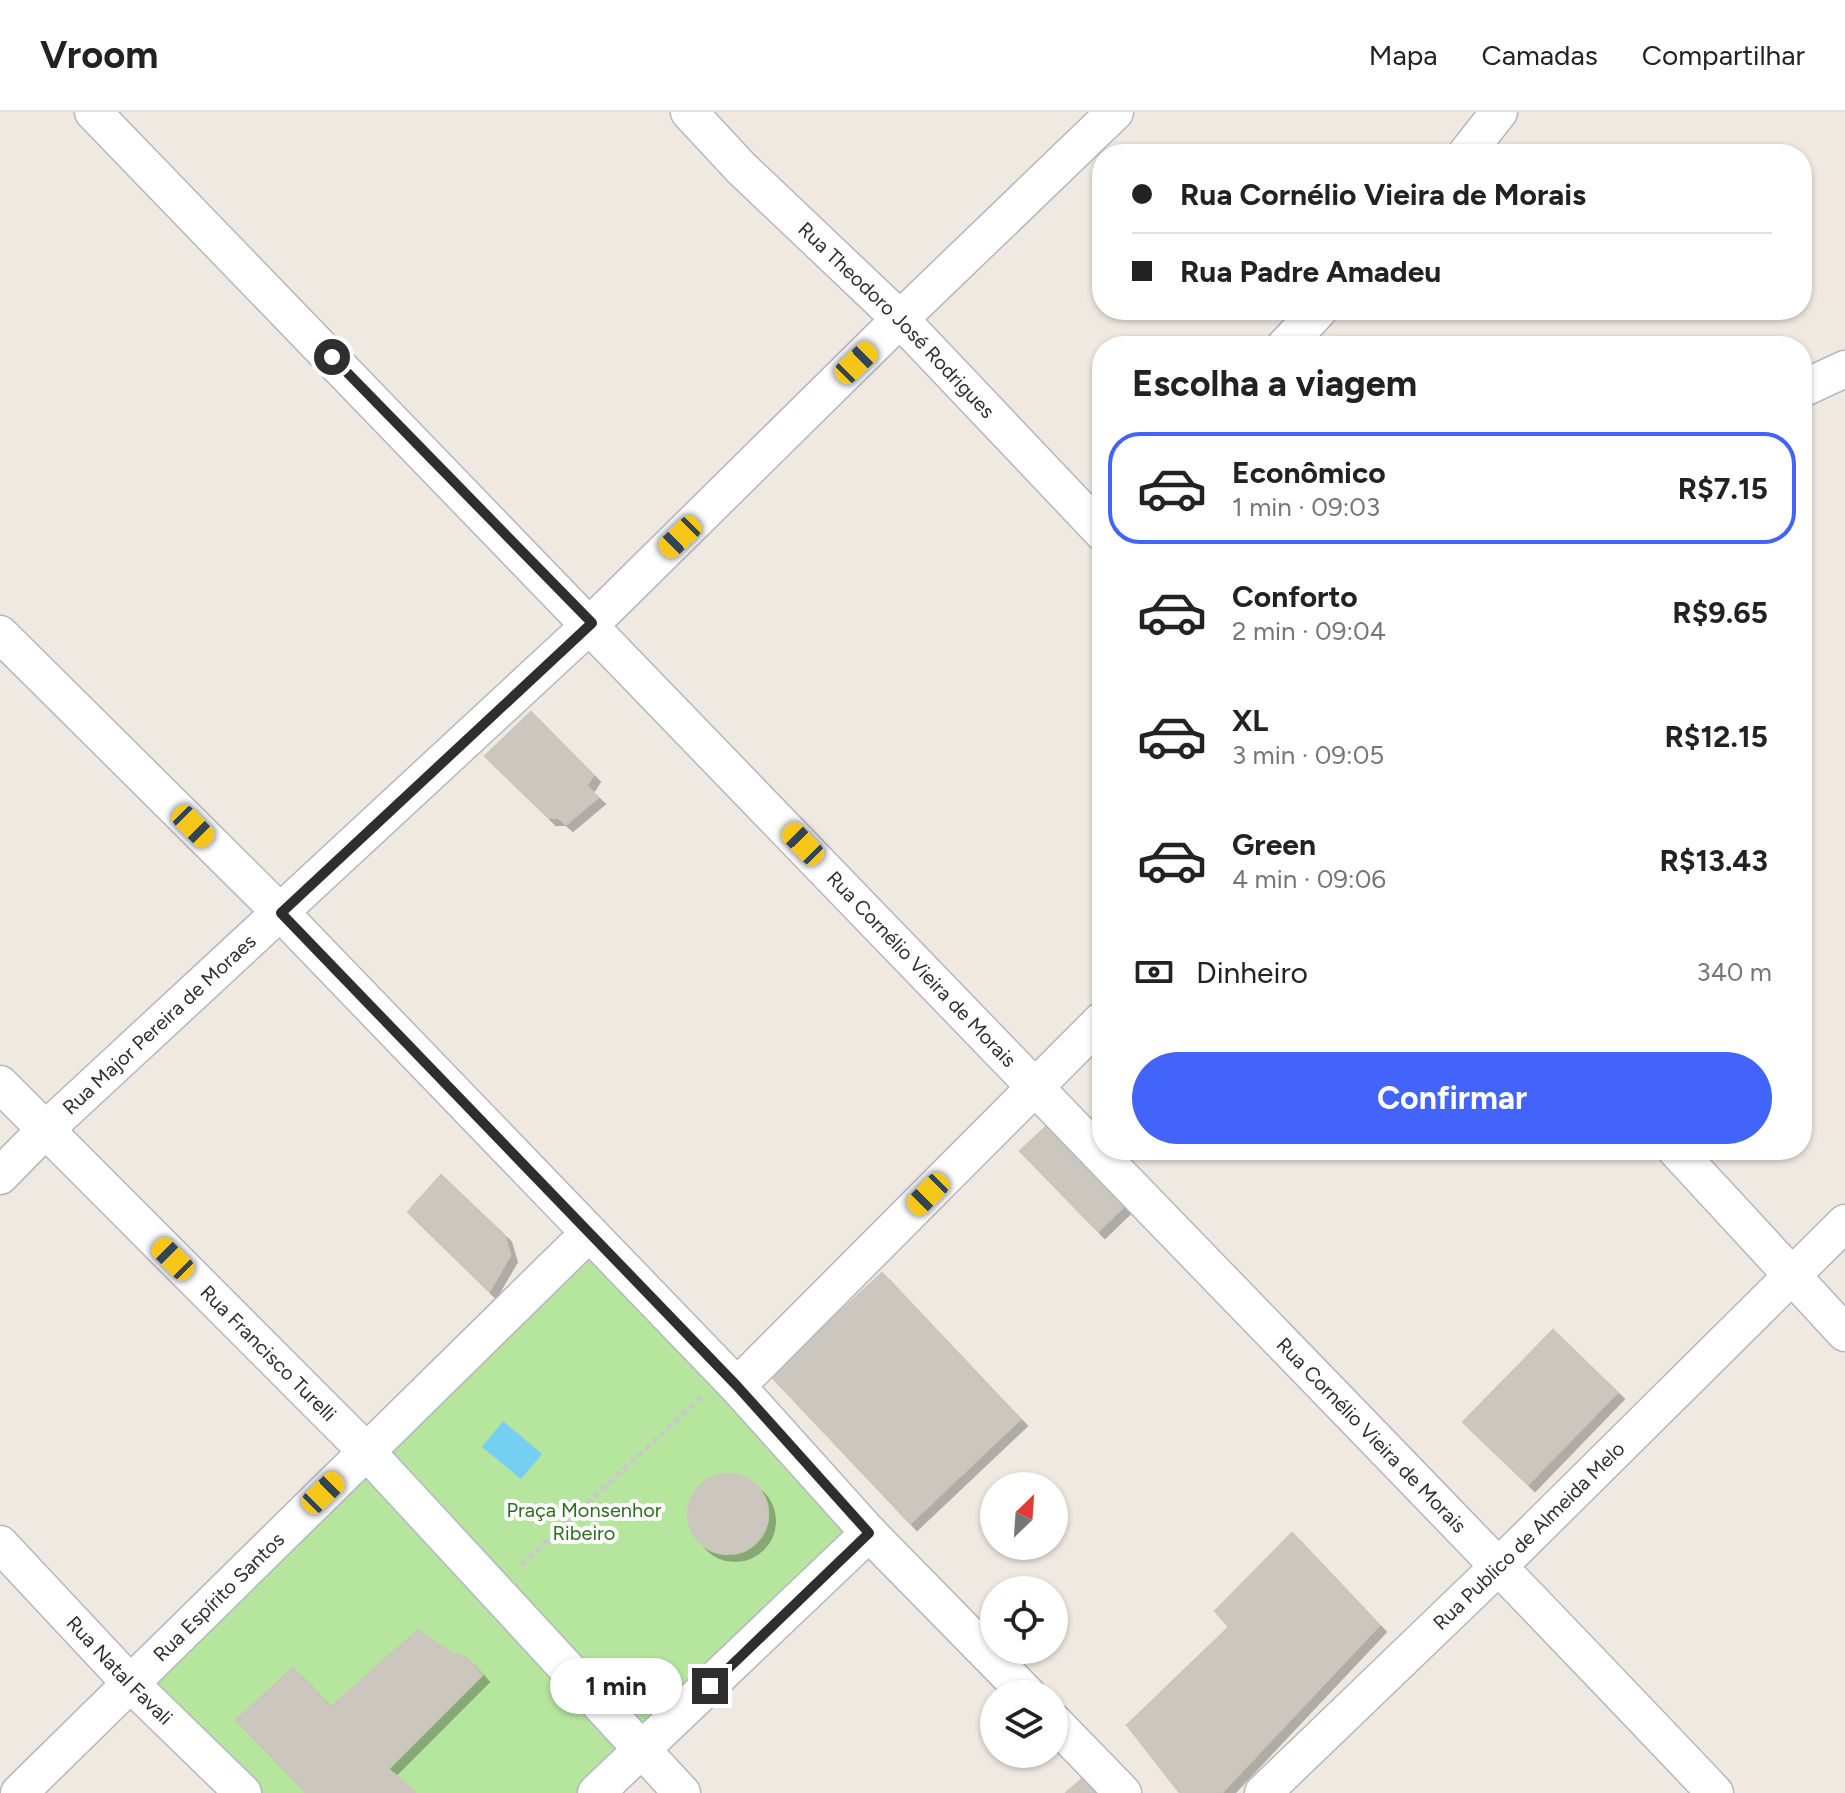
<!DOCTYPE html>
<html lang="pt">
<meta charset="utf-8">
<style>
:root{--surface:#fff;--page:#f2f2f2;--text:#222;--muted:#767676;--line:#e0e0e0;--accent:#4264fb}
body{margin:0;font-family:Figtree,sans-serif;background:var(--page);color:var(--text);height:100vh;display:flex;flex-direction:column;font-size:30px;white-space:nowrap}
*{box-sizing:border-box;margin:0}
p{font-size:26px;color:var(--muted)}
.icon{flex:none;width:44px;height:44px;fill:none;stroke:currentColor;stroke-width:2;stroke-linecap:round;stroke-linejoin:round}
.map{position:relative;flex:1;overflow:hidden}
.drawer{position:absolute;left:1092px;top:224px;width:720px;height:824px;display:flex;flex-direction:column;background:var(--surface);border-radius:32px;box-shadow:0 2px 6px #0004}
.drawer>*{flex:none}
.banner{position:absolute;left:1092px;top:32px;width:720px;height:176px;border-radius:32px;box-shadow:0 2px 6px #0004;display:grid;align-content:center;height:176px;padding:0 40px;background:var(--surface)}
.needle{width:52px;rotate:25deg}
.controls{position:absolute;left:980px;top:1360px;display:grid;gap:16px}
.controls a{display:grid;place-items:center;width:88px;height:88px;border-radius:50%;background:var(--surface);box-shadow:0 2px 6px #0004;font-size:40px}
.end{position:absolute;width:36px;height:36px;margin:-18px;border:10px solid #2e2e2e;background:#fff;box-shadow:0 0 0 4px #fff}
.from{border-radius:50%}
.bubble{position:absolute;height:56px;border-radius:28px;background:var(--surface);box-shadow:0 2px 6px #0004;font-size:26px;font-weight:700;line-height:56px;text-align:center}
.car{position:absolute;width:24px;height:48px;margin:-24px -12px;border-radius:10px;box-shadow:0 0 6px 2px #0007;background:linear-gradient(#f5c518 24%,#345 0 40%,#f5c518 0 76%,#345 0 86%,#f5c518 0)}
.banner b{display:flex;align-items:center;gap:28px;height:76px;font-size:30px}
.banner b+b{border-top:2px solid var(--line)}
.banner i{width:20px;height:20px;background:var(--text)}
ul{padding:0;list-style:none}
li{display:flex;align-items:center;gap:24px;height:112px;margin:0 16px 12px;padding:0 24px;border:4px solid transparent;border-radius:32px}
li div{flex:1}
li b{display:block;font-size:30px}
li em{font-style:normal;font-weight:700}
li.selected{border-color:var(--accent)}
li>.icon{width:72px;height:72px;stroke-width:1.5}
h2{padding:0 40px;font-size:36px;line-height:96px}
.pay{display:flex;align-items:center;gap:20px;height:88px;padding:0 40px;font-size:30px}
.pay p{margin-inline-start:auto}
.cta{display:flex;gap:16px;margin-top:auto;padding:16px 40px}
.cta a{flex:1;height:92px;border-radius:48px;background:var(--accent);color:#fff;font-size:32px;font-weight:700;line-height:92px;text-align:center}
header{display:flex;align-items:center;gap:48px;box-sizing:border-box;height:112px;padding:0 40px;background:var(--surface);border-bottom:2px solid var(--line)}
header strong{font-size:38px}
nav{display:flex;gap:44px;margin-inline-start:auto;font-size:28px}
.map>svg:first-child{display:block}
</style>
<header>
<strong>Vroom</strong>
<nav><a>Mapa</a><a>Camadas</a><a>Compartilhar</a></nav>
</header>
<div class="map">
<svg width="1845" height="1681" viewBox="0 0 1845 1681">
<defs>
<filter id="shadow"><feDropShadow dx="7" dy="7" stdDeviation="0" flood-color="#0004"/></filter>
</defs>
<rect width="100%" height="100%" fill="#efe9e1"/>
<path fill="#b6e59e" d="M588 1136 853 1412 583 1681H251L146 1573Z"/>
<path fill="#75cff0" d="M503 1309 542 1342 521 1367 482 1335Z"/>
<path fill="#cbc7bf" stroke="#cbc5ba" stroke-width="2" filter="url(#shadow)" d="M531 600 593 663 586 674 598 685 566 712 559 706H549L485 644Z
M1050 1011 1127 1091 1098 1119 1020 1039Z
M441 1063 504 1123 510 1143 489 1179 408 1100Z
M882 1161 1020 1307 910 1411 771 1264Z
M1553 1218 1617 1280 1528 1372 1463 1310Z
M688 1402a40 40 0 1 1 80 0a40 40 0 1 1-80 0Z
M1292 1421 1379 1513 1221 1681H1180L1127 1613 1229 1515 1215 1499Z
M418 1518 448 1539 467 1546 482 1563 388 1657 416 1681H307L236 1608 293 1556 331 1595Z
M1084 1665 1101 1681H1066Z"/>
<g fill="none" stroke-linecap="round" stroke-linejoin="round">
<g stroke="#b4b7c1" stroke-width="39">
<g id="minor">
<path id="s1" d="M93 0C407 322 719 646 1031 971 1259 1208 1489 1442 1715 1681"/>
<path id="s2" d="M689 0 741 56 900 207 1102 420"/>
<path d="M1466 42 1499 0"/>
<path d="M1285 234 1319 198"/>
<path d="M1802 277 1845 257"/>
<path d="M0 522 281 801 737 1274 869 1421 1027 1582"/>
<path id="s3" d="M0 972 366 1339 682 1681"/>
<path d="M1676 1038 1845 1221"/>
<path id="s4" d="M0 1064 45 1018 592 511 900 207 1115 0"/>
<path d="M737 1274 1102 908"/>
<path id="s5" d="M0 1432 130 1571 243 1681"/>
<path d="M1054 1610 1123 1681"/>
<path id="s6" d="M19 1681 589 1121"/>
<path d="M596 1681 869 1421"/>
<path id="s7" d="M1263 1681 1500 1453 1845 1111"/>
</g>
</g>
<path stroke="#c9c9c9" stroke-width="5" stroke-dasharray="6 4" stroke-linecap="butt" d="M521 1453 701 1285"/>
<use href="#minor" stroke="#fff" stroke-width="36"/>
</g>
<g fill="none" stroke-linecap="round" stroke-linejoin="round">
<path stroke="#2e2e2e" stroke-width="10" d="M332 245 592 511 281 801 737 1274 869 1421 710 1574"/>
</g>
<g text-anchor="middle" stroke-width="8" stroke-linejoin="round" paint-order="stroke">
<g font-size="20" fill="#2e2e2e" stroke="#fff">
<text dy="7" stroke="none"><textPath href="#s2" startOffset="294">Rua Theodoro José Rodrigues</textPath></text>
<text dy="7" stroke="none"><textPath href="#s1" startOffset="1192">Rua Cornélio Vieira de Morais</textPath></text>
<text dy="7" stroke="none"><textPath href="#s4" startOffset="220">Rua Major Pereira de Moraes</textPath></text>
<text dy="7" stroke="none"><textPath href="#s3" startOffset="380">Rua Francisco Turelli</textPath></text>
<text dy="7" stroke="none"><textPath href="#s1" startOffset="1840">Rua Cornélio Vieira de Morais</textPath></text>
<text dy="7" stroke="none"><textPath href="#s7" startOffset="370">Rua Publico de Almeida Melo</textPath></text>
<text dy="7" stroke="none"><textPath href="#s6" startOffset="280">Rua Espírito Santos</textPath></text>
<text dy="7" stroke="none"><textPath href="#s5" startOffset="174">Rua Natal Favali</textPath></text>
</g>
<g font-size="20" fill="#2c6e1b" stroke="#fff">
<text x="584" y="1405">Praça Monsenhor<tspan x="584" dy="23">Ribeiro</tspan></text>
</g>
</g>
</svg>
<div class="controls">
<a><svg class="needle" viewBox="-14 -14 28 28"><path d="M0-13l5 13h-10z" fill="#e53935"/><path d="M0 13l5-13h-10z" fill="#767676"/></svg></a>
<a><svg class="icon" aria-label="locate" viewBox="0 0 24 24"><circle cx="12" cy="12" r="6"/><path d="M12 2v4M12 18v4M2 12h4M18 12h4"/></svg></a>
<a><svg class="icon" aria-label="layers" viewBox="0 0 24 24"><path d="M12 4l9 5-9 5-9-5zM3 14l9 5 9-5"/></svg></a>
</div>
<i class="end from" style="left:332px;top:245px"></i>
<i class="end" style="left:710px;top:1574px"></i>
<div class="bubble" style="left:550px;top:1546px;width:132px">1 min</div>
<i class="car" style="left:856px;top:251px;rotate:46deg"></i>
<i class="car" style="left:680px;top:425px;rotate:226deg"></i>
<i class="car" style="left:193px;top:714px;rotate:135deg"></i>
<i class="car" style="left:803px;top:732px;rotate:316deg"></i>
<i class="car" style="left:928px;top:1082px;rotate:225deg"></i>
<i class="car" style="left:173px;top:1147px;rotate:315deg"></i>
<i class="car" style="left:323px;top:1381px;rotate:46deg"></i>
<div class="banner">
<b><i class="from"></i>Rua Cornélio Vieira de Morais</b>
<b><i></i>Rua Padre Amadeu</b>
</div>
<section class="drawer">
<h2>Escolha a viagem</h2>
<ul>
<li class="selected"><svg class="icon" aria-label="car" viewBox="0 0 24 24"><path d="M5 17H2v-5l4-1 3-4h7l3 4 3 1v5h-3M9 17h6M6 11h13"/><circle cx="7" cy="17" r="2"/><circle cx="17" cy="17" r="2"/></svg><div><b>Econômico</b><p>1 min · 09:03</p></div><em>R$7.15</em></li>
<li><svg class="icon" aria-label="car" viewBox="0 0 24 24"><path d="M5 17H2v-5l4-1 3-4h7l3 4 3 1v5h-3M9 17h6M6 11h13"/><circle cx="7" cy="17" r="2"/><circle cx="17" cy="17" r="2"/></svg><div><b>Conforto</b><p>2 min · 09:04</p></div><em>R$9.65</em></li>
<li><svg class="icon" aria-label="car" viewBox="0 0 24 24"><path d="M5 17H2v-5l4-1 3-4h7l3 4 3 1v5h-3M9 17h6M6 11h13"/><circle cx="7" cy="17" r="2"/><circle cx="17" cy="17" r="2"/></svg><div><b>XL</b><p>3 min · 09:05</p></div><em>R$12.15</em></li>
<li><svg class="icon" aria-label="car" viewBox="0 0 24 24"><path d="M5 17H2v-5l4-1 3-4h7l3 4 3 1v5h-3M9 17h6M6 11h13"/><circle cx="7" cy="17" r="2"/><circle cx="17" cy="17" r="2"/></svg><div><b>Green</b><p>4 min · 09:06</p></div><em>R$13.43</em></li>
</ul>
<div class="pay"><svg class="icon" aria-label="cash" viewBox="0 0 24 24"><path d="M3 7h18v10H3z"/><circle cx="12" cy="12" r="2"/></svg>Dinheiro<p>340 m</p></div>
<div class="cta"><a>Confirmar</a></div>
</section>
</div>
